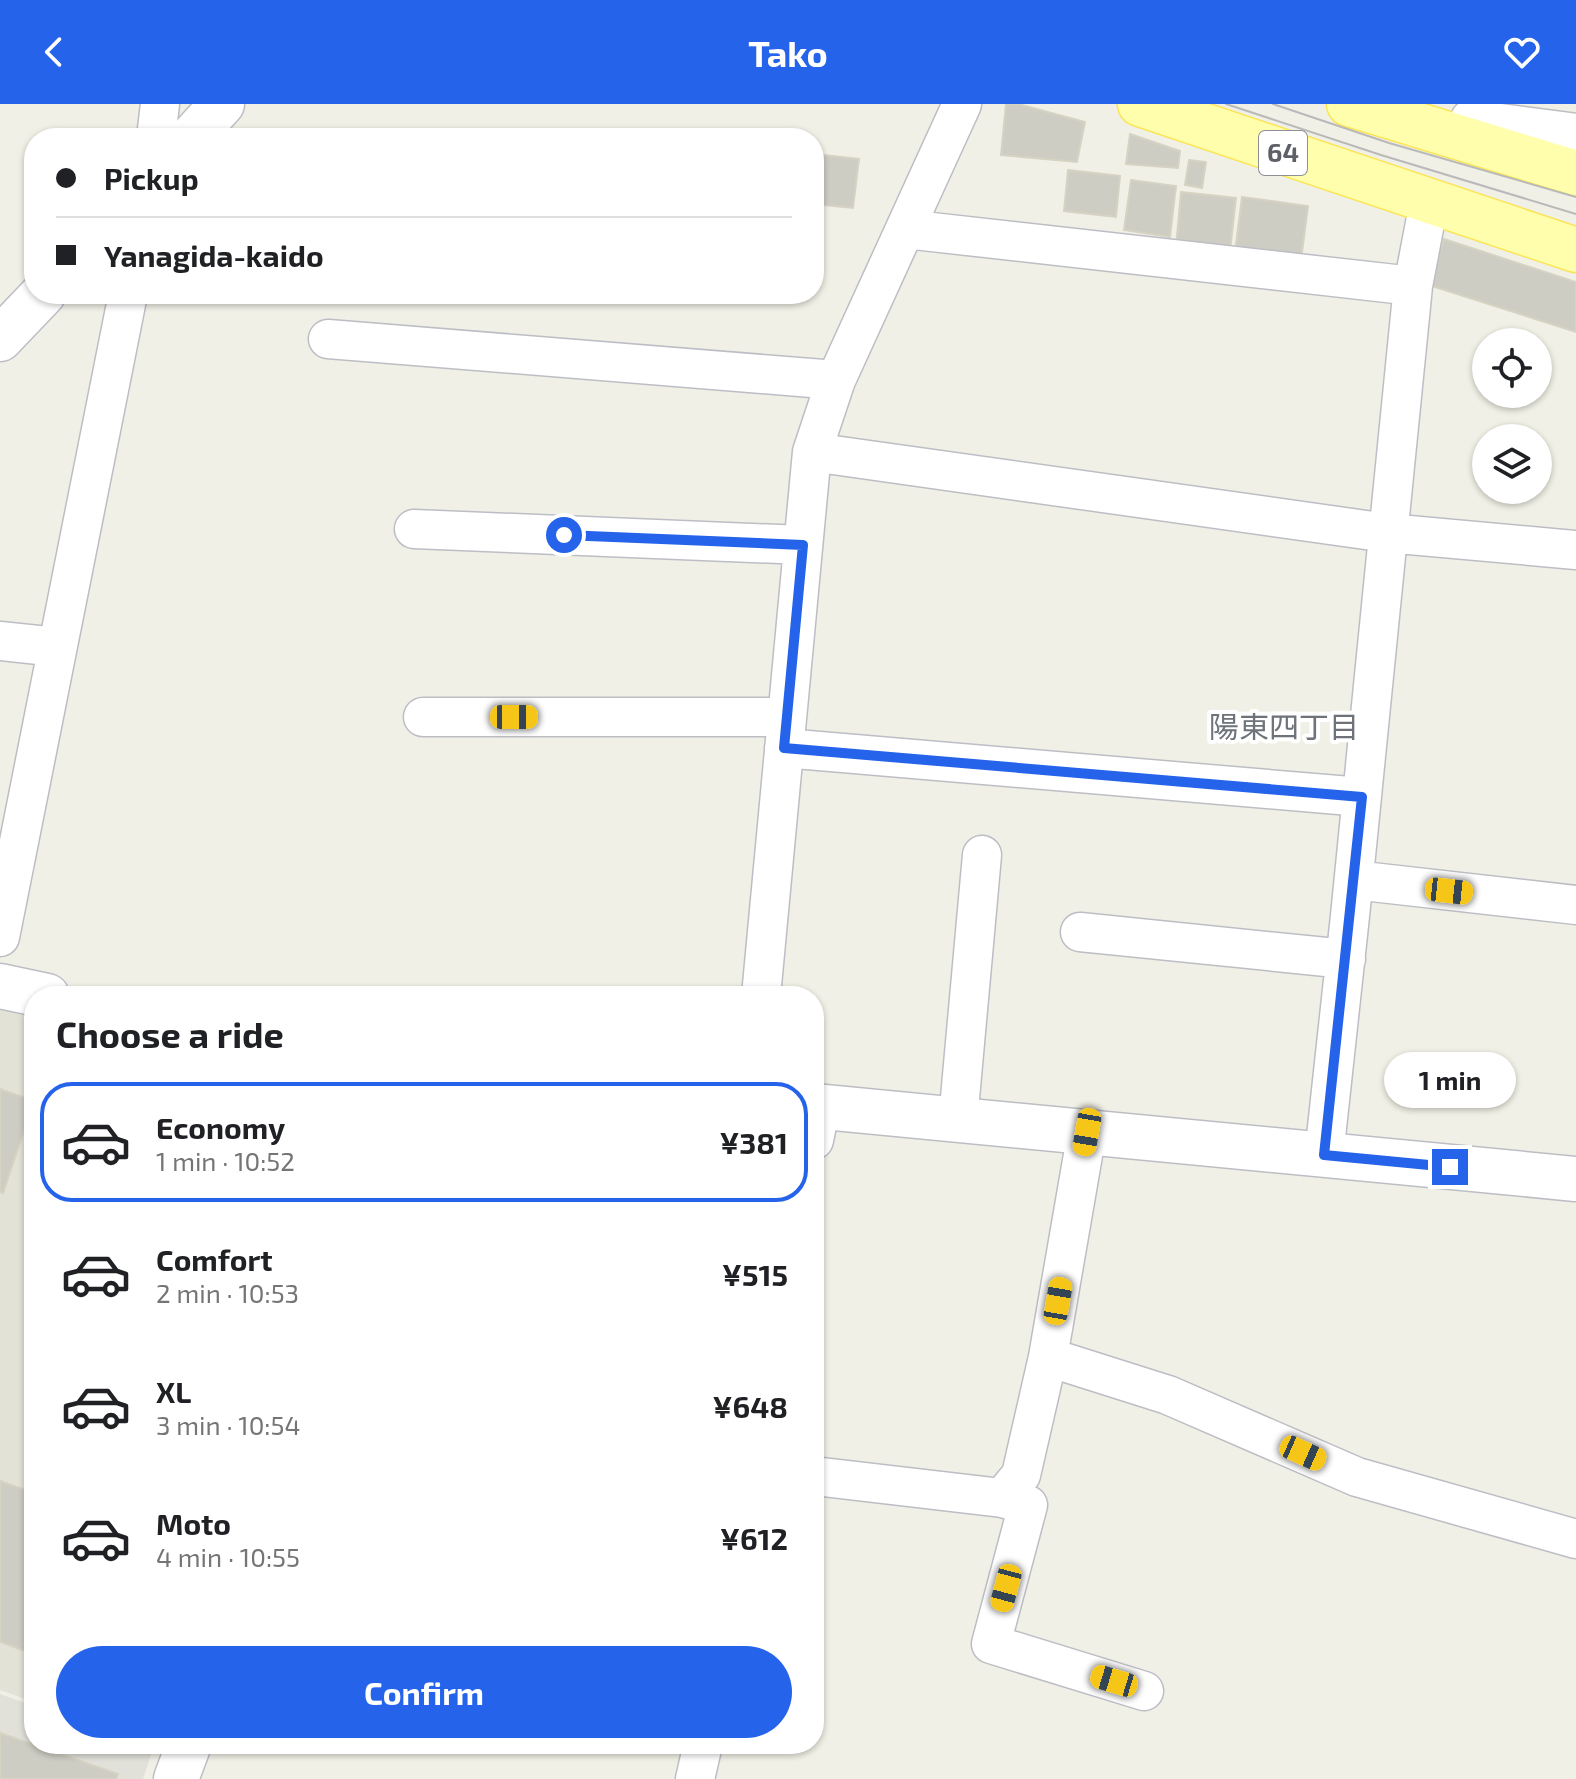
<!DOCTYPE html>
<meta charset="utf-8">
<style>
:root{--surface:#fff;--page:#f6f6f6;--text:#202124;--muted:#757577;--line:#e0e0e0;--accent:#2563eb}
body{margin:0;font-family:"Exo 2","Noto Sans JP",sans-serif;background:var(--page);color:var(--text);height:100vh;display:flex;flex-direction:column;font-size:30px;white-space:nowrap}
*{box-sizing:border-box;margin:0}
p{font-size:26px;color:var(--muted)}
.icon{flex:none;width:44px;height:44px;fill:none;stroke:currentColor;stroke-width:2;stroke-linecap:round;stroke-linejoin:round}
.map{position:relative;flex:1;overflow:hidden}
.drawer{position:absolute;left:24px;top:882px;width:800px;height:768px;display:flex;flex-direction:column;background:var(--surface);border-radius:32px;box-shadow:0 2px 6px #0004}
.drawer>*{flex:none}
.guide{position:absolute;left:24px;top:24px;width:800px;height:176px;border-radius:32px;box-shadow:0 2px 6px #0004;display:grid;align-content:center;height:176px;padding:0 32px;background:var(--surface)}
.tools{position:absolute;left:1472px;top:224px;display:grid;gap:16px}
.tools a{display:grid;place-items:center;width:80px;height:80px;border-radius:50%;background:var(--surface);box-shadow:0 2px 6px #0004;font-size:40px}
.end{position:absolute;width:36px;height:36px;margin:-18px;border:10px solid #2563eb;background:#fff;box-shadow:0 0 0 4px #fff}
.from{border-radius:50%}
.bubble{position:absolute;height:56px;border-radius:28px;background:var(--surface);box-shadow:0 2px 6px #0004;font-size:26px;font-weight:700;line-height:56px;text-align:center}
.car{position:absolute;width:24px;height:48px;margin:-24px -12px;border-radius:10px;box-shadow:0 0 6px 2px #0007;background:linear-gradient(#f5c518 24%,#345 0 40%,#f5c518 0 76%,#345 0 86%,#f5c518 0)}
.guide b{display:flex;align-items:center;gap:28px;height:76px;font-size:30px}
.guide b+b{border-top:2px solid var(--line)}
.guide i{width:20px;height:20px;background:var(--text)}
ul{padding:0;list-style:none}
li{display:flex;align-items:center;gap:24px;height:120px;margin:0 16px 12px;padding:0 16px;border:4px solid transparent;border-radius:32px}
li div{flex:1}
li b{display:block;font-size:30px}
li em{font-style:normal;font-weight:700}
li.active{border-color:var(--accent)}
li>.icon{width:72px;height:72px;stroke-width:1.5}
h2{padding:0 32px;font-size:36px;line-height:96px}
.cta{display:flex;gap:16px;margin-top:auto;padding:16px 32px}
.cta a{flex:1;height:92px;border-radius:48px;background:var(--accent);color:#fff;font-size:32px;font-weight:700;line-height:92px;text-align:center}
header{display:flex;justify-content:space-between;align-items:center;height:104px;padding:0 32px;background:var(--accent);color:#fff;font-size:36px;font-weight:700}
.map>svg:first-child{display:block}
</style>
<header><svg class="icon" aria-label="back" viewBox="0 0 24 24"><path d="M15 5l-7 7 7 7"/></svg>Tako<svg class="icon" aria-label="heart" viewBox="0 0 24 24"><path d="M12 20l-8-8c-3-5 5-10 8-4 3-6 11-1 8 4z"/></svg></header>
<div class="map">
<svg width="1576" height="1675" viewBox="0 0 1576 1675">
<rect width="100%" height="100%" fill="#f0f0e6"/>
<path fill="#e1e1da" d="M0 1590 34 1602V1640H140L153 1645 143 1675H0Z"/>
<path fill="#e3e2d6" d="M0 904 34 910V1598L0 1586Z"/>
<path fill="#cecdc4" stroke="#d6d3c3" stroke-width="2" d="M1006 0H1018L1085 18 1077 58 1001 51Z
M1130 30 1180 47 1178 64 1126 60Z
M814 50 859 55 853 104 814 100Z
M1189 56 1206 58 1202 84 1185 81Z
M1068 66 1120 72 1116 113 1064 107Z
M1131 76 1176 82 1170 133 1124 126Z
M1181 88 1236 94 1230 147 1176 142Z
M1242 93 1308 102 1301 156 1235 148Z
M1444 135 1576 178V228L1429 181Z
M0 985 34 997 3 1089 0 1088Z
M0 1377 34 1389V1550L0 1538Z
M0 1629 118 1670 116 1675H0Z"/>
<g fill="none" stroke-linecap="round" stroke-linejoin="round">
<g stroke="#bdbec5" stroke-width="41">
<path id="minor" d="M156 34 160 0
M1464 35 1470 15 1576 29
M905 125 1413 182
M328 235 836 276
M812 348 1387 429 1576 446
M414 425 803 441
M0 537 57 543
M423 613H787
M784 644 1362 693
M1354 776 1576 801
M1080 828 1346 855
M0 833 128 190
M761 892 812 348 836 276 962 0
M958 1016 982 751
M814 1036 821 1002
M1324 1051 1350 812 1413 182 1426 114 1425 97
M1048 1253 1168 1291 1357 1373 1576 1435
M814 1372 1002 1394 1021 1371 1048 1253 1087 1028
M1002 1394 1028 1401 991 1540 1144 1587
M695 1675 703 1640"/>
</g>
<g stroke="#bdbec5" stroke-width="47">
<path id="tertiary" d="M191 34 222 0
M0 235 43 190
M0 882 47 892
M814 1002 1576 1075
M176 1675 189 1640"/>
</g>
<g stroke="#fae555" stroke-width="47">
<path id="primary" d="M1140 0 1576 146
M1349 0 1576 69"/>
</g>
<use href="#minor" stroke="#fff" stroke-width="38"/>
<use href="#tertiary" stroke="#fff" stroke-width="44"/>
<use href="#primary" stroke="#fffeac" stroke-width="44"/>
<path stroke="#b9b9ba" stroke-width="2" d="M1226 0 1381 51 1576 110
M1273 0 1389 39 1576 93"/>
</g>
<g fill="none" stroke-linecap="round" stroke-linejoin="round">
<path stroke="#2563eb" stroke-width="10" d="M564 431 803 441 784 644 1362 693 1324 1051 1450 1063"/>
</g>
<g text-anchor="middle" stroke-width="8" stroke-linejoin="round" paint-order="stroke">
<rect fill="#fff" stroke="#8e9095" stroke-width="2" x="1259" y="27" width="48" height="44" rx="6"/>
<g font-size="26" font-weight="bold" fill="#5d6067">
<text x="1283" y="58">64</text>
</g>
<g font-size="30" fill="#6e7279" stroke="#fff">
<text x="1284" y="634">陽東四丁目</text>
</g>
</g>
</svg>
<div class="tools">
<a><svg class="icon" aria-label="locate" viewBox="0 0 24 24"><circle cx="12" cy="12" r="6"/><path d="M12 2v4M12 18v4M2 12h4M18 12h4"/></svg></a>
<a><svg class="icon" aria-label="layers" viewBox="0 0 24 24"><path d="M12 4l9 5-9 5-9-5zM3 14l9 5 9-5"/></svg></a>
</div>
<i class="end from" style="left:564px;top:431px"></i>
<i class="end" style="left:1450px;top:1063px"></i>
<div class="bubble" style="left:1384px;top:948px;width:132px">1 min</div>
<i class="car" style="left:514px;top:613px;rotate:90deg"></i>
<i class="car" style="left:1449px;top:787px;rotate:96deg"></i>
<i class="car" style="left:1087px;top:1028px;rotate:190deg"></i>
<i class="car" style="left:1058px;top:1197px;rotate:10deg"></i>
<i class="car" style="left:1303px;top:1349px;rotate:114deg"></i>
<i class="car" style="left:1006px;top:1484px;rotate:195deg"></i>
<i class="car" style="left:1114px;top:1577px;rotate:287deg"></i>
<div class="guide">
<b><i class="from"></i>Pickup</b>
<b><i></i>Yanagida-kaido</b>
</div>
<section class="drawer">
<h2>Choose a ride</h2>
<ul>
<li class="active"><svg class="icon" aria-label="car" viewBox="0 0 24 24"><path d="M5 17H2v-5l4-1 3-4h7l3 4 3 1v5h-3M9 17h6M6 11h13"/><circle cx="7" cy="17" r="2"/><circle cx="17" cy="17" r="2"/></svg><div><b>Economy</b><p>1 min · 10:52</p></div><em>¥381</em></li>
<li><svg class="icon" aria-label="car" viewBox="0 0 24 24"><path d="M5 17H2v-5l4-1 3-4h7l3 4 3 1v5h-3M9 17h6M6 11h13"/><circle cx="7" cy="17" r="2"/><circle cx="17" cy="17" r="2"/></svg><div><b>Comfort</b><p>2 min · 10:53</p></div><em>¥515</em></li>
<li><svg class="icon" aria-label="car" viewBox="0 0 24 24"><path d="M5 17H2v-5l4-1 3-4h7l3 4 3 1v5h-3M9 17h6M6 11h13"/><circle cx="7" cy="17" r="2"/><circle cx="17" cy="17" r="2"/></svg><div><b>XL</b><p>3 min · 10:54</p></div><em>¥648</em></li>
<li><svg class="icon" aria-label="car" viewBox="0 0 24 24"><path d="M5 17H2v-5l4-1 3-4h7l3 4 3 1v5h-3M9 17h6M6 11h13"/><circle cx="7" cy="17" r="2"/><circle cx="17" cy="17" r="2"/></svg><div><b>Moto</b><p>4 min · 10:55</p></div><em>¥612</em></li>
</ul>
<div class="cta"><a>Confirm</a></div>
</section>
</div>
